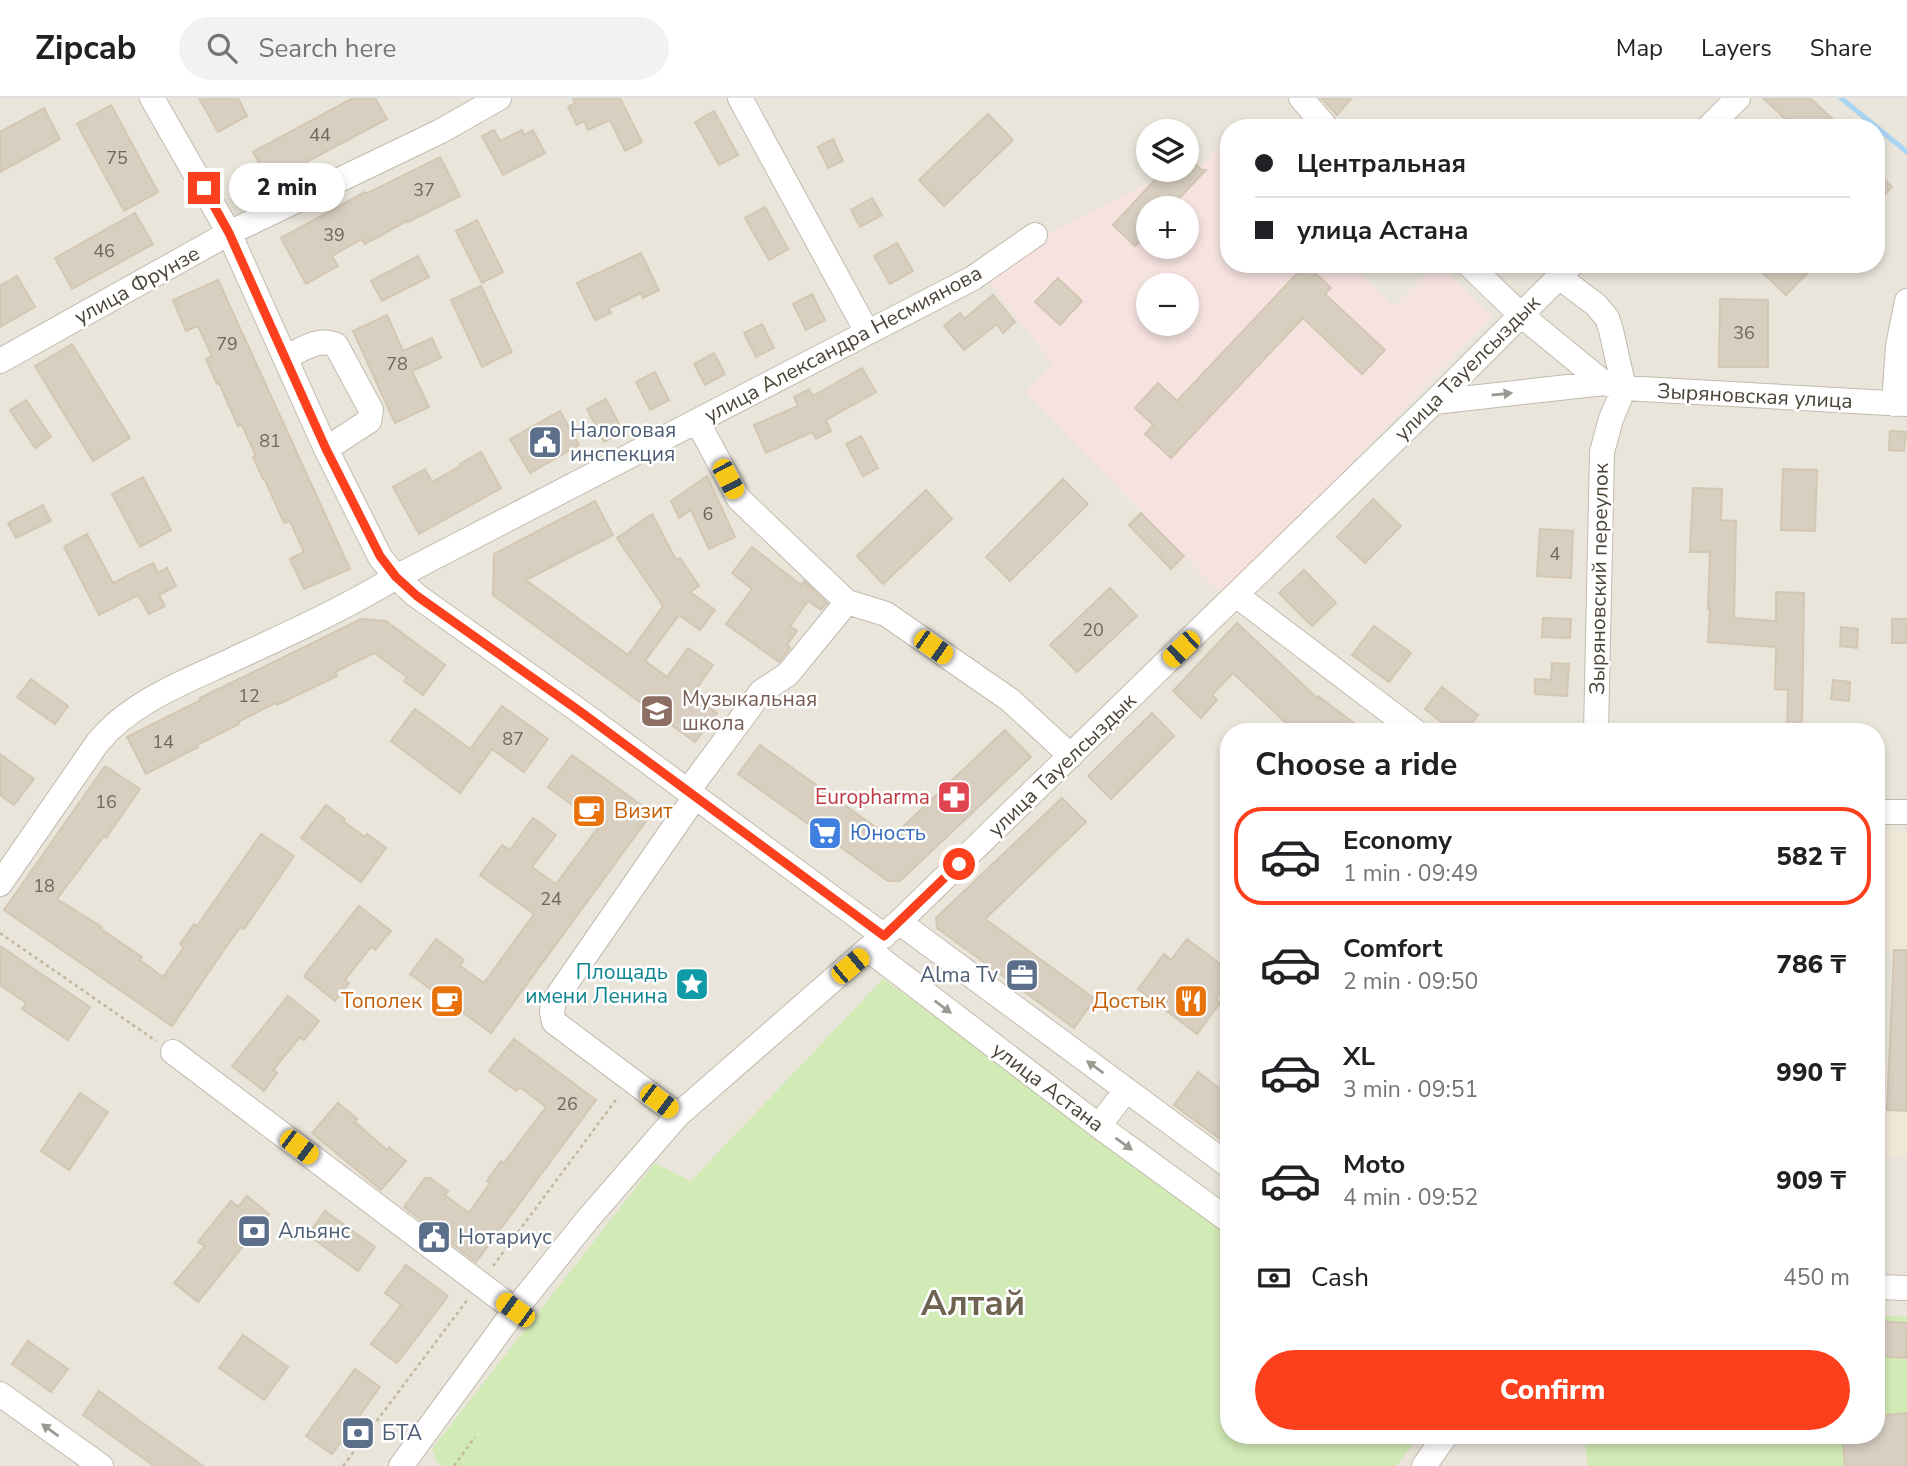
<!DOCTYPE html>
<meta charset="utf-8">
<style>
:root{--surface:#fff;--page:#f2f2f2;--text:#202124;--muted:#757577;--line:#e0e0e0;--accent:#fc3f1d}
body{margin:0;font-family:"Nunito Sans",sans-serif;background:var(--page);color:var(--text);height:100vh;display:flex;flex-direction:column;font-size:26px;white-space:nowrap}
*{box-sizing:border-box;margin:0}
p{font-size:23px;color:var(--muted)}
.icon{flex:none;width:38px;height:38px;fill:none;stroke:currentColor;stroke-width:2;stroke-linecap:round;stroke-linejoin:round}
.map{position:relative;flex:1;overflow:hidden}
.side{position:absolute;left:1220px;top:625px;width:665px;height:721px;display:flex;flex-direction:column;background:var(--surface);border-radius:28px;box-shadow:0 4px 10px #0003}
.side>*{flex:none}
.guide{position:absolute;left:1220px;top:21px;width:665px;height:154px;border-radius:28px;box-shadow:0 4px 10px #0003;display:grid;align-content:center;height:154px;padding:0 35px;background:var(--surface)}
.controls{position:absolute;left:1136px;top:21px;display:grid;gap:14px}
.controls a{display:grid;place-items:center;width:63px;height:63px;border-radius:50%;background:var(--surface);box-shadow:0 4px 10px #0003;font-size:35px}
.end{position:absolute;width:32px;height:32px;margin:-16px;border:9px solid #fc3f1d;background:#fff;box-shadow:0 0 0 4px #fff}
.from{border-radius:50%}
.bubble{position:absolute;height:49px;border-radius:24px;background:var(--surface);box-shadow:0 4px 10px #0003;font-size:23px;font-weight:800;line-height:49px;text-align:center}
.car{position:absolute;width:21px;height:42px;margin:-21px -10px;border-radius:9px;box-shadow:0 0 5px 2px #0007;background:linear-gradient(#f5c518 24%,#345 0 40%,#f5c518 0 76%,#345 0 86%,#f5c518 0)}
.guide b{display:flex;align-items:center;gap:24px;height:66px;font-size:26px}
.guide b+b{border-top:2px solid var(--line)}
.guide i{width:18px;height:18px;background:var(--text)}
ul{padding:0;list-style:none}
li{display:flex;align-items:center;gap:21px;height:98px;margin:0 14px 10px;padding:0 21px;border:4px solid transparent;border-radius:28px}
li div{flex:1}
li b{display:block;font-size:26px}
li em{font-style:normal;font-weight:800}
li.selected{border-color:var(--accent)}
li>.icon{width:63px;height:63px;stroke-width:1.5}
h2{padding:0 35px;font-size:32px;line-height:84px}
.pay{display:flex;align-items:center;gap:18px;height:77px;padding:0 35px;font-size:26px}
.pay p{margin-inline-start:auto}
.action{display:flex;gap:14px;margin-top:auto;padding:14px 35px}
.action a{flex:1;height:80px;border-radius:42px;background:var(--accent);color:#fff;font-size:28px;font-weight:800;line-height:80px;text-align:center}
header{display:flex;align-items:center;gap:42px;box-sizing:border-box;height:98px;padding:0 35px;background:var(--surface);border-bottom:2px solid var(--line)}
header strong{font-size:33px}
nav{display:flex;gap:38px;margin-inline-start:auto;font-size:24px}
.search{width:490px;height:63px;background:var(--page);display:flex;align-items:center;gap:18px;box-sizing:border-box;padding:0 24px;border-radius:38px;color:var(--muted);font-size:26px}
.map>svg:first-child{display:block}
</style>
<header>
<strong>Zipcab</strong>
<div class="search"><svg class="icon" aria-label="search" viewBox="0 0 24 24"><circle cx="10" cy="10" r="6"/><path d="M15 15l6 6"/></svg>Search here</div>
<nav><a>Map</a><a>Layers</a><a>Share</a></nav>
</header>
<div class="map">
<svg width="1907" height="1368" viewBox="0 0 1907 1368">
<rect width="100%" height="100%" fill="#f6f3ec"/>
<path fill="#eae5da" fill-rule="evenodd" d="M0 0H1907V1368H0ZM1228 30H1876V166H1228ZM1148 33H1186V72H1148ZM1148 110H1186V149H1148ZM1148 187H1186V226H1148ZM1228 634H1876V1337H1228Z"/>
<path fill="#efe8d6" d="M1876 732 1907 734V1060L1884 1059 1892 853 1876 852Z"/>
<path fill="#f6e3e0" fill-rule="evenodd" d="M1221 45 1228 51V166H1350L1394 208 1436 166H1439L1493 219 1222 497 1025 294 1053 266 987 181 1058 130 1154 83 1164 72H1186L1187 58 1199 69ZM1148 110H1186V149H1148ZM1148 187H1186V226H1148Z"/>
<path fill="#d2eab5" d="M883 881 1228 1132V1337H1420L1396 1368H443L437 1364 432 1351 655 1065 691 1083Z
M1876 1217 1907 1219V1368H1588L1584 1337H1876Z"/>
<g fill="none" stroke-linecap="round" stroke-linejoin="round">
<path stroke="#a9d4f2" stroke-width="5" d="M1841 0 1907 54"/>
</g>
<path fill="#d8cfc1" stroke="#d3c7b4" stroke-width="2" d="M199 0H238L247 18 218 34Z
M353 0H375L387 21 269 84 253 54Z
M573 0H620L642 44 625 53 610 22 588 32 584 23 577 27 568 9 575 5Z
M1321 0H1352L1337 17Z
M1763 0H1810L1842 30H1795Z
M111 7 158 94 124 113 77 26Z
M44 10 60 41 0 74V34Z
M714 13 738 57 719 67 695 24Z
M988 16 1013 42 944 108 919 82Z
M494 32 500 43 522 32 524 37 533 32 545 55 503 77 482 38Z
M833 41 843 63 828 70 818 49Z
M1186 58 1202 72H1206L1170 110H1148V134L1135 148 1113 127 1164 72H1186Z
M440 59 460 98 408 124 407 123 365 146 362 141 332 158 338 168 306 186 281 140 365 94 366 96Z
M1876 74 1892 89 1876 105Z
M872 100 882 117 860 129 851 112Z
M765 109 788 151 769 162 745 120Z
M135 115 153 146 72 191 55 160Z
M477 122 503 174 482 185 456 133Z
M897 145 913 173 890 186 874 158Z
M641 155 659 192 643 200 641 195 625 203 609 210 611 215 595 222 577 185Z
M418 158 429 179 382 203 371 183Z
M1306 166 1331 190 1325 196 1385 252 1362 276 1303 220 1171 360 1145 336 1153 327 1135 310 1158 285 1177 303Z
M1773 166H1816L1786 197 1764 176Z
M17 178 35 209 0 229V188Z
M1058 180 1082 203 1060 227 1035 204Z
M218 182 350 471 304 491 290 461 304 454 290 423 284 425 264 380 263 381 253 359 256 358 242 327 238 328 219 285 217 286 206 261 212 258 198 228 186 233 173 202Z
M481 188 512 254 482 269 451 202Z
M812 196 825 222 806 232 793 206Z
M993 197 1015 224 1003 235 997 226 964 252 944 228 960 215 964 221Z
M1720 201 1768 202V269H1719Z
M387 217 403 253 432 240 441 260 412 273 429 309 395 325 353 233Z
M762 226 774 250 756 259 744 235Z
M72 246 130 340 93 363 35 268Z
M714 255 725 276 705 287 694 266Z
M862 270 876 294 826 322 831 333 816 341 812 334 766 355 754 327 798 308 794 299 809 291 813 298Z
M655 274 669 302 650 312 636 284Z
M606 301 623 334 604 344 587 311Z
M26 302 51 339 35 350 10 312Z
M560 313 579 347 530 375 510 341Z
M1890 333 1906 334 1904 353 1889 352Z
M861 338 878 370 863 378 846 346Z
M481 354 501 390 419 436 393 389 425 371 432 384 461 368 460 366Z
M1783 371 1817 372 1815 433 1781 432Z
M707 378 735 439 709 451 691 412 679 420 671 403Z
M143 379 171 432 140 449 112 396Z
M1063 381 1088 406 1010 483 986 459Z
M1693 390 1722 391 1721 422 1736 423 1734 520 1776 523V494L1804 495 1802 634H1787L1788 592 1775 591 1776 549 1708 544 1710 511H1708L1710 454H1690Z
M926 392 952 421 883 486 857 458Z
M1373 401 1401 428 1365 465 1337 439Z
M595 403 613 437 526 482 628 557 663 508 617 440 652 416 676 462 680 460 699 488 690 494 715 512 700 532 679 517 645 563 667 579 688 550 713 567 692 597 717 615 695 644 493 497 494 456Z
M43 407 51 423 16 440 8 425Z
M1141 415 1184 458 1171 471 1129 427Z
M1540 431 1573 433 1571 480 1537 478Z
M87 436 113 485 153 465 158 475 167 470 176 488 159 497 165 508 149 516 138 497 99 517 64 449Z
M752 449 801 487 804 483 827 505 821 512 808 503 790 528 797 533 787 547 790 550 779 564 726 526 752 491 732 475Z
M1304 472 1336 505 1312 528 1279 495Z
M1110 490 1137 518 1077 574 1050 547Z
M1543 520 1571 521 1570 540 1542 539Z
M361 521 386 523 445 567 423 597 404 583 407 579 374 555 335 574 337 578 277 607 275 605 238 624 239 626 197 647 198 649 146 676 127 639 201 602 200 600Z
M1892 521H1907V545H1892Z
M1237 525 1317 600 1318 598 1366 634H1298L1284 623 1233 575 1212 597 1217 602 1201 620 1173 593Z
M1374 528 1411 555 1389 584 1352 557Z
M1841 529 1858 531 1857 550 1840 548Z
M1552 565 1569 566 1567 598 1535 596V581L1551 582Z
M31 581 68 608 55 626 17 599Z
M1833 582 1850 584 1849 603 1831 601Z
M1442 589 1478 617 1466 634H1454L1425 611Z
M502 608 548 641 524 674 492 651 460 695 391 643 415 611 470 651Z
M1152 615 1174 638 1111 701 1088 678Z
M1005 632 1031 659 900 783H888L738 676 760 647 891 740Z
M0 656 34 681 14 707 0 697Z
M572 657 652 715 491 935 410 876 436 841 464 862 460 868 484 885 534 816 480 777 502 747 510 752 533 720 556 737 532 769 556 786 603 723 577 704 574 708 548 689Z
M105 668 140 691 106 740 104 738 57 801 102 829 101 831 142 859 140 862 163 879 184 849 180 846 194 826 197 828 261 736 294 758 244 831 241 829 239 831 226 849 172 928 4 812Z
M1062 700 1086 724 985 821 1095 901 1074 930 937 830 936 820Z
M326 707 345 721 343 723 365 739 367 736 386 750 361 784 301 740Z
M359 808 391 833 375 852 371 849 345 882 349 885 335 903 304 878Z
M1187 841 1228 872V884L1216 901 1220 905 1197 936 1138 891 1164 856 1171 862Z
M0 848 90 909 68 942 22 911 26 905 0 887Z
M1894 852H1907L1906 1013 1887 1012Z
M288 898 319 923 304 942 300 939 273 972 277 975 264 993 232 968Z
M514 941 596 1002 476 1164 404 1109 425 1080H430L448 1093 445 1097 469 1115 490 1085 487 1083 501 1063 504 1065 546 1009 520 989 516 993 489 973Z
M1198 974 1226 995 1223 1000 1228 1004V1047L1174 1007Z
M80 995 108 1014 69 1072 41 1053Z
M338 1005 357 1021 355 1024 387 1052 389 1049 406 1063 381 1092 312 1035Z
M247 1098 269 1116 198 1204 174 1185 205 1148 198 1144 231 1103 238 1109Z
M325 1113 375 1149 358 1173 308 1137Z
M406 1167 448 1198 397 1265 371 1246 401 1207 385 1195Z
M1876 1223 1907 1225 1906 1260 1876 1258Z
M243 1237 288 1269 264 1302 219 1270Z
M28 1243 68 1271 51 1294 12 1266Z
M355 1271 380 1289 332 1356 306 1338Z
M99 1293 140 1323 203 1368H154L83 1317Z
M1907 1315V1368H1845L1842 1337H1876V1318Z"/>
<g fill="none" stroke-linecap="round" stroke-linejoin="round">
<g stroke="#c2bbae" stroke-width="26">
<path id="minor" d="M152 0 229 135 326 351 380 459 396 479 417 498 578 612 884 838
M740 0 867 234
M1301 0 1327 30
M1708 30 1738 0
M1468 166 1521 217 1604 285
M1559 179 1596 207 1607 220 1611 232 1624 290 1611 321 1602 354 1596 634
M285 260C301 252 318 239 336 247L371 312 369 323 326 351
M0 263 229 135 441 33 499 0
M1434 304 1604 285 1624 290 1907 306
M1894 306 1898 248 1907 203
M697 323 739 401 847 504 886 516 1010 602 1071 658
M1236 497 1416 634
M688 693 761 594 788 576 847 504
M1876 714H1907
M0 786 98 644C132 603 187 583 234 561 288 536 344 511 396 479L973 180 1035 137
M899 824 1228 1067
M869 852 1099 1028 1228 1122
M173 954 515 1212
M678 1017 554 924 552 914 554 903 695 699
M1099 1028 1126 992
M1876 1189 1907 1190
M0 1296 101 1368
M401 1368 515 1212 587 1122 678 1017 899 824 1434 304 1572 166
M1424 1368 1446 1337"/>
</g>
<path stroke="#c4b79f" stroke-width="2.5" stroke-dasharray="3.5 3.5" stroke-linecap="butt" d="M0 835 156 943
M493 1168 618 999
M343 1368 468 1201
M454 1368 475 1339"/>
<use href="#minor" stroke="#fff" stroke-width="24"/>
</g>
<defs><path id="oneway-solid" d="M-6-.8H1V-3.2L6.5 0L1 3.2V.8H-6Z" transform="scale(1.75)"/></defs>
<g fill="#9c9892">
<use href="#oneway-solid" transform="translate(1502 296) rotate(-6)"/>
<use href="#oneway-solid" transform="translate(943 909) rotate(37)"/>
<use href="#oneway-solid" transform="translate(1095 969) rotate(-144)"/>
<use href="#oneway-solid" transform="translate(1124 1046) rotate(36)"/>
<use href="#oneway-solid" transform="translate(50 1332) rotate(-144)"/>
</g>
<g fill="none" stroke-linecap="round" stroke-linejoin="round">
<path stroke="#fc3f1d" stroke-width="9" d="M204 90 229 135 326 351 380 458 396 479 417 498 578 612 884 838 959 766"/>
</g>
<defs>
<g id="civic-square" transform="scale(1.75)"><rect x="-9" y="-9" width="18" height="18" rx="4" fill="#5c6f8a" stroke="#fff"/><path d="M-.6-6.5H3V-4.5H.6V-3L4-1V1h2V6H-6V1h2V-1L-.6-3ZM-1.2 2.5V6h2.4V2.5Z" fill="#fff"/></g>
<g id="school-square" transform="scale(1.75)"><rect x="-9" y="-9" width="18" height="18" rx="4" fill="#8d6e63" stroke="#fff"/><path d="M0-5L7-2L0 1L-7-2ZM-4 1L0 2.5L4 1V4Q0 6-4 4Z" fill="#fff"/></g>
<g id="pharmacy-square" transform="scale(1.75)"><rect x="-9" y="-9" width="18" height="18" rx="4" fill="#e0444e" stroke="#fff"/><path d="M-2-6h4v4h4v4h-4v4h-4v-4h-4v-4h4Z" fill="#fff"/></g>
<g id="cafe-square" transform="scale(1.75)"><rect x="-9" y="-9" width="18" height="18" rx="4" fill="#e8710a" stroke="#fff"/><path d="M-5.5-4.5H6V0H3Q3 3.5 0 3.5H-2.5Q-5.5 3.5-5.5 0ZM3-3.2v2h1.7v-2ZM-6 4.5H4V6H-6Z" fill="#fff"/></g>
<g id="supermarket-square" transform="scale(1.75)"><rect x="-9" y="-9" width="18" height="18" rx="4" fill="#3f7fe0" stroke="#fff"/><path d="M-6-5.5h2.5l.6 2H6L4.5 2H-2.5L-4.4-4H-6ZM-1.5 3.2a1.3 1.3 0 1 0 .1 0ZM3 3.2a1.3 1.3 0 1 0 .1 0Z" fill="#fff"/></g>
<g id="office-square" transform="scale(1.75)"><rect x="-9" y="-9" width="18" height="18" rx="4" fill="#5c6f8a" stroke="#fff"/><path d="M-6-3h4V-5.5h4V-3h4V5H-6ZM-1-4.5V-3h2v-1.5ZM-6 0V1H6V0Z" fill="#fff"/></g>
<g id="sight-square" transform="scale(1.75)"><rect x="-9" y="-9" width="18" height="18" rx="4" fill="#0f9aa8" stroke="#fff"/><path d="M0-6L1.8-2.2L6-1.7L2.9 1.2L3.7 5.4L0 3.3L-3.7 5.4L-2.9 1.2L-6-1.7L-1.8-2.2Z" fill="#fff"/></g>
<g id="restaurant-square" transform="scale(1.75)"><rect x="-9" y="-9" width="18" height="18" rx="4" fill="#e8710a" stroke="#fff"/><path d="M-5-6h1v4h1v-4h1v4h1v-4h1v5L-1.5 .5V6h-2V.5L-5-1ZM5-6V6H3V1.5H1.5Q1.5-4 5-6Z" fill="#fff"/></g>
<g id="bank-square" transform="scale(1.75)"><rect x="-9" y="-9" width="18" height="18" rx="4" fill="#5c6f8a" stroke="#fff"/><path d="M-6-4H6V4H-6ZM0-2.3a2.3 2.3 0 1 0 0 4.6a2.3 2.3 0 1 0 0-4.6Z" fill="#fff"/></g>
</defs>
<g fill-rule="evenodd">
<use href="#civic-square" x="545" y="344"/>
<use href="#school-square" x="657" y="613"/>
<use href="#pharmacy-square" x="954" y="699"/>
<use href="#cafe-square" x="589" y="713"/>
<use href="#supermarket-square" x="825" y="735"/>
<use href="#office-square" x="1022" y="877"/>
<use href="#sight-square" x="692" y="886"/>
<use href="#cafe-square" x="447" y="903"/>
<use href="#restaurant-square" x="1191" y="903"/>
<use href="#bank-square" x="254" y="1133"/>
<use href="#civic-square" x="434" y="1139"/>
<use href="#bank-square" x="358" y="1335"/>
</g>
<g text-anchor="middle" stroke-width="5" stroke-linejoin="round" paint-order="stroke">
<g font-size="18" fill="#6e675b">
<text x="320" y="43">44</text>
<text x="117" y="66">75</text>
<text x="424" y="98">37</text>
<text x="334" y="143">39</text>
<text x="104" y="159">46</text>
<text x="1744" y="241">36</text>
<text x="227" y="252">79</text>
<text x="397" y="272">78</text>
<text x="270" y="349">81</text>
<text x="708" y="422">6</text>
<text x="1555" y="462">4</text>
<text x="1093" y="538">20</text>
<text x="249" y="604">12</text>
<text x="513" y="647">87</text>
<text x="163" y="650">14</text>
<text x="106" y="710">16</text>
<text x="44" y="794">18</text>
<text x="551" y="807">24</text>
<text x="567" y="1012">26</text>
</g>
<g font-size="21" fill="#4b4439" stroke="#fff">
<text transform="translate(137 187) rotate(-29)" y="7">улица Фрунзе</text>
<text transform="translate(843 246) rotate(-28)" y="7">улица Александра Несмиянова</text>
<text transform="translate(1467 270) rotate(-45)" y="7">улица Тауелсыздык</text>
<text transform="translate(1755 298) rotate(3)" y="7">Зыряновская улица</text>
<text transform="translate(1599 481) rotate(-89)" y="7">Зыряновский переулок</text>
<text transform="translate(1062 667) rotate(-44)" y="7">улица Тауелсыздык</text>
<text transform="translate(1048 989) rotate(37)" y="7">улица Астана</text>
</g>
<g font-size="21" fill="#4e5e75" stroke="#fff" text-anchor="start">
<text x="570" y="339">Налоговая<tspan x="570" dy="24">инспекция</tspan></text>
<text x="998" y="884" text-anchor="end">Alma Tv</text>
<text x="278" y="1140">Альянс</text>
<text x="458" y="1146">Нотариус</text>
<text x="382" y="1342">БТА</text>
</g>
<g font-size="21" fill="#785e54" stroke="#fff" text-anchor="start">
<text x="682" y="608">Музыкальная<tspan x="682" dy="24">школа</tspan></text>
</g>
<g font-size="21" fill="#be3a42" stroke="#fff" text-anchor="end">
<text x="930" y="706">Europharma</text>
</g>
<g font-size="21" fill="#c56008" stroke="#fff" text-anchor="end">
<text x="614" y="720" text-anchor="start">Визит</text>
<text x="422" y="910">Тополек</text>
<text x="1166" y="910">Достык</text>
</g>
<g font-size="21" fill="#366cbe" stroke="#fff" text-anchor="start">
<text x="850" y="742">Юность</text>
</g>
<g font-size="21" fill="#0d838f" stroke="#fff" text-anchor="end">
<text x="668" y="881">Площадь<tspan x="668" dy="24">имени Ленина</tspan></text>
</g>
<g font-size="35" font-weight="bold" fill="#6e6250" stroke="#fff">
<text x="973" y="1217">Алтай</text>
</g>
</g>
</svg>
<div class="controls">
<a><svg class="icon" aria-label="layers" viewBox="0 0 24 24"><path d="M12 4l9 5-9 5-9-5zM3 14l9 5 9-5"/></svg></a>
<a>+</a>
<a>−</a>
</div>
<i class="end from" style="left:959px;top:766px"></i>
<i class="end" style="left:204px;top:90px"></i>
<div class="bubble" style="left:229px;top:65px;width:116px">2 min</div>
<i class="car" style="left:728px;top:381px;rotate:152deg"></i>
<i class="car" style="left:933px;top:549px;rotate:125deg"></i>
<i class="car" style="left:1181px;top:551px;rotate:226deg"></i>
<i class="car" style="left:850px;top:868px;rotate:50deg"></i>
<i class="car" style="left:659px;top:1003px;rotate:127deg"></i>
<i class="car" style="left:299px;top:1049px;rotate:127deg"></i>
<i class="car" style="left:515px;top:1212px;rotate:306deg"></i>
<div class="guide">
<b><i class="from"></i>Центральная</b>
<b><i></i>улица Астана</b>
</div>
<section class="side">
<h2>Choose a ride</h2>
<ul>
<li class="selected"><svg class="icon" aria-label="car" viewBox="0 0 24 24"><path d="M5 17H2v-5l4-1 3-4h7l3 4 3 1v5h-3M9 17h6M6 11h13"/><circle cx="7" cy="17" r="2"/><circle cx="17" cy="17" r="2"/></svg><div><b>Economy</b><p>1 min · 09:49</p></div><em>582 ₸</em></li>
<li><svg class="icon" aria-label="car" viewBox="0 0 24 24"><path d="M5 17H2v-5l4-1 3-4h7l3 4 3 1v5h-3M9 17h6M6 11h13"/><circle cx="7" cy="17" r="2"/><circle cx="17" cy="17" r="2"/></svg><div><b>Comfort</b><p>2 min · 09:50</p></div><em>786 ₸</em></li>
<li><svg class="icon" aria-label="car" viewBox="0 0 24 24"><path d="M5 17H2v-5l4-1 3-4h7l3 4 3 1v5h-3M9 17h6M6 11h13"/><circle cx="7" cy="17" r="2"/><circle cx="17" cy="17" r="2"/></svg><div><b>XL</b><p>3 min · 09:51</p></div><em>990 ₸</em></li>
<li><svg class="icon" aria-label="car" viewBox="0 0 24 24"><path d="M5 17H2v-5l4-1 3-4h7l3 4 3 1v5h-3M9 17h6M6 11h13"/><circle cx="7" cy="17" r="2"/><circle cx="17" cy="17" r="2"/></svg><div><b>Moto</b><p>4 min · 09:52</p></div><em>909 ₸</em></li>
</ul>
<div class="pay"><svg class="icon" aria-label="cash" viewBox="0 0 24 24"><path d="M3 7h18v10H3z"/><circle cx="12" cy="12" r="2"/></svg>Cash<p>450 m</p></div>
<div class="action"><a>Confirm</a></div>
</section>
</div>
